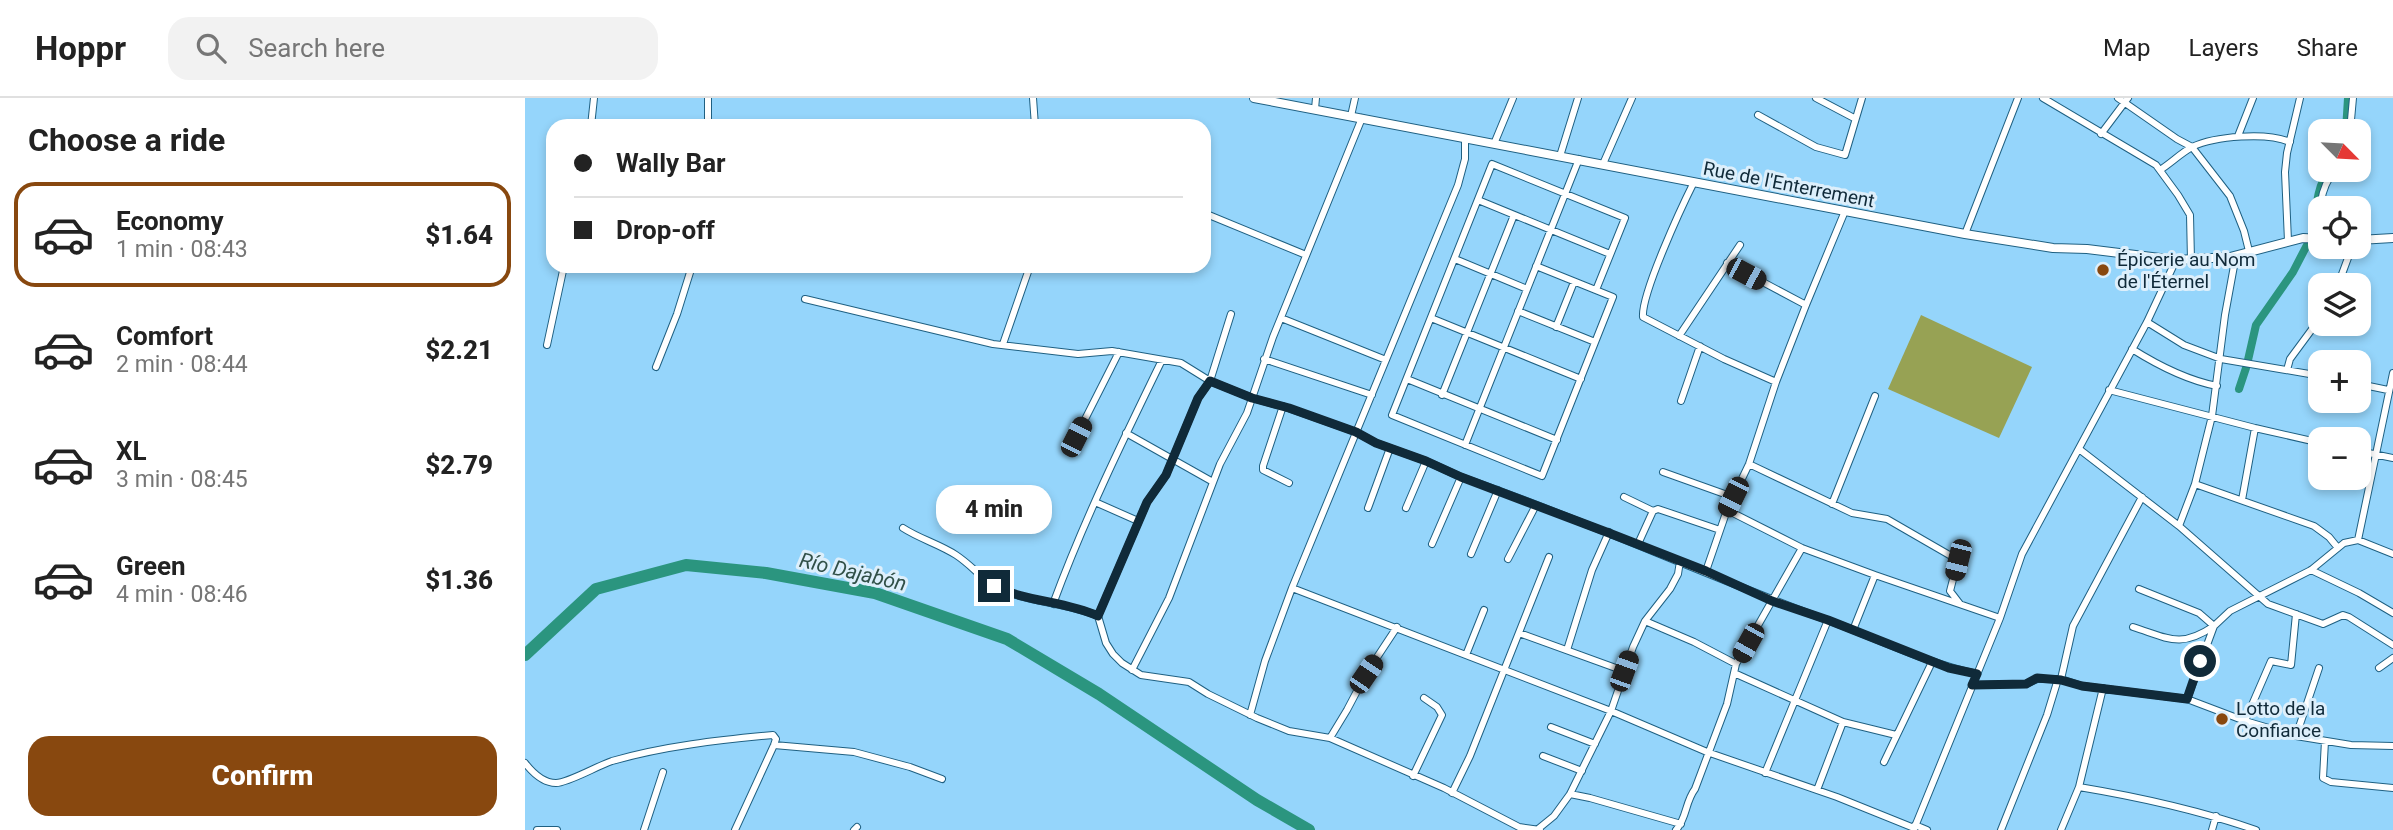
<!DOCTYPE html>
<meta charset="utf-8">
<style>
:root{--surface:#fff;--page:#f2f2f2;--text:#222;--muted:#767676;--line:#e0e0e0;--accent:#88480f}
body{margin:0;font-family:Roboto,sans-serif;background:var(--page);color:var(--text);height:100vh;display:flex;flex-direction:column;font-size:26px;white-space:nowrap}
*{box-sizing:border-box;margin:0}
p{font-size:23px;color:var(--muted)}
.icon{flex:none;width:38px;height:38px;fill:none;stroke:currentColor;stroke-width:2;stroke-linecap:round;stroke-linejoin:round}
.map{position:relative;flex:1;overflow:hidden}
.panel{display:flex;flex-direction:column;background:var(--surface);width:525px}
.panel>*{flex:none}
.hud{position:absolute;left:21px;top:21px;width:665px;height:154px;border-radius:21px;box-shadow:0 4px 10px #0003;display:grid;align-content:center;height:154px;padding:0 28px;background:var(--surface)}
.needle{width:46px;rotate:114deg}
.tools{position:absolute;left:1783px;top:21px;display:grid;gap:14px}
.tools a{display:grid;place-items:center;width:63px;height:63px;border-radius:14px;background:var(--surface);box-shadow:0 4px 10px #0003;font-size:35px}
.end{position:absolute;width:32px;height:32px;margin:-16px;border:9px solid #102a39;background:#fff;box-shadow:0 0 0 4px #fff}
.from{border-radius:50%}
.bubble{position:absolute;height:49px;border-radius:21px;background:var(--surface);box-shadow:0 4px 10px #0003;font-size:23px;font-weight:800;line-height:49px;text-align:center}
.car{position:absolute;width:21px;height:42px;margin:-21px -10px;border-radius:9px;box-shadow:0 0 5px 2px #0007;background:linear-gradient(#222 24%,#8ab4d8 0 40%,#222 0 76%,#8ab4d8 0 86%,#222 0)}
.hud b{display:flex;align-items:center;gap:24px;height:66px;font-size:26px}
.hud b+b{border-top:2px solid var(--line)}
.hud i{width:18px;height:18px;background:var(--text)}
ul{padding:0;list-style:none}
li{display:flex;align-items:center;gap:21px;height:105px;margin:0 14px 10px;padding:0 14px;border:4px solid transparent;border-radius:21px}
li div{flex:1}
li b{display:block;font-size:26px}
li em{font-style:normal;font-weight:800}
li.active{border-color:var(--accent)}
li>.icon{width:63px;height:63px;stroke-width:1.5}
h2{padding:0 28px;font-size:32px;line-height:84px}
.button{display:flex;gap:14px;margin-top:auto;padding:14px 28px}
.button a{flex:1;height:80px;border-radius:21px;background:var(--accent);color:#fff;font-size:28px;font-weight:800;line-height:80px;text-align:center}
header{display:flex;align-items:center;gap:42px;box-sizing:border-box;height:98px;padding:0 35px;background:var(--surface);border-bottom:2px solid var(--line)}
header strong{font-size:33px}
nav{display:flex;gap:38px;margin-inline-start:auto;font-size:24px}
.search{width:490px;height:63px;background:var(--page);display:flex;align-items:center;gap:18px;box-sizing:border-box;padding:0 24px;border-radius:21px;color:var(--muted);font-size:26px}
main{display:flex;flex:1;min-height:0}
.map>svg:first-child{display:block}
</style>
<header>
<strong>Hoppr</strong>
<div class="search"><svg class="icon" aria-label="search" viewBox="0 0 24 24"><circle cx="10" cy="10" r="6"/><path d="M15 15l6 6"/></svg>Search here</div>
<nav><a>Map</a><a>Layers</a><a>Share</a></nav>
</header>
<main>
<section class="panel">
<h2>Choose a ride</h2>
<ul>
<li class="active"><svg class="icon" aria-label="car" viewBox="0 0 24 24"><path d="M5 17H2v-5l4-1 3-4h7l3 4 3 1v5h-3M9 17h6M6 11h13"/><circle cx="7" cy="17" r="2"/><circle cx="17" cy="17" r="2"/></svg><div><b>Economy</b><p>1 min · 08:43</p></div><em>$1.64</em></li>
<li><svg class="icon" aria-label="car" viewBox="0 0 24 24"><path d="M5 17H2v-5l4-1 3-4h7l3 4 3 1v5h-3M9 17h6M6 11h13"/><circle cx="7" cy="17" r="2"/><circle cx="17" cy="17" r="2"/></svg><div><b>Comfort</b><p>2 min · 08:44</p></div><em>$2.21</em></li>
<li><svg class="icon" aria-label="car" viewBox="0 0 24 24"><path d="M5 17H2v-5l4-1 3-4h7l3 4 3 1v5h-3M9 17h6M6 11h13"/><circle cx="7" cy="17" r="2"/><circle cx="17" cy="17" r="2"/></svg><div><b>XL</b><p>3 min · 08:45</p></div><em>$2.79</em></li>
<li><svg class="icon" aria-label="car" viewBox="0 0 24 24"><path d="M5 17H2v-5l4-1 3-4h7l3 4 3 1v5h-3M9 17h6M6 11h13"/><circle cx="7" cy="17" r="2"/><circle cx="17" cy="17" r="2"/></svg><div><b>Green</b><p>4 min · 08:46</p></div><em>$1.36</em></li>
</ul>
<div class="button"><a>Confirm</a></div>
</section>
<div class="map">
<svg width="1868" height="732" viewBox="0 0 1868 732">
<rect width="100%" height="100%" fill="#95d5fb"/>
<path fill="#97a254" d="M1396 217 1507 269 1474 340 1363 291Z"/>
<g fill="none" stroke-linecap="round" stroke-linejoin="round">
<path stroke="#2b957f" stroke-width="8" d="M1821 33 1823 0
M1789 133C1791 114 1791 87 1805 72
M1723 262 1731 227 1768 174 1782 147
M1714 291 1721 270"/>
<path stroke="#2b957f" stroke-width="12" d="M0 557 71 491 161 467 241 475 350 495 482 541 574 596 732 702 784 732"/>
<g stroke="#1f6082" stroke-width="8">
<path id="minor" d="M508 0 510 28
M1291 0 1329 20
M1518 0 1631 67 1653 97 1665 117 1666 162
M1593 0 1652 41 1667 49 1705 98 1719 133 1724 153
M790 11 791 0
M1233 17 1291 49 1320 57 1337 0
M826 18 830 0
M66 28 69 0
M183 28V0
M1825 33 1828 0
M1576 36 1603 0
M1713 38 1728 0
M969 46 988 0
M1035 58 1053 0
M1078 66 1107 0
M1635 72C1646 65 1656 55 1667 49 1690 38 1742 34 1765 44
M1169 84C1157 108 1116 196 1118 219L1199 261 1251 284
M953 102 1085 156
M679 115 781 157
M1440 136 1493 0
M1795 141C1794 116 1793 92 1810 72
M1763 143 1760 74 1762 55 1775 0
M1711 157 1700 217 1687 318 1670 386 1789 428 1804 439 1813 450
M930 161 1002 191
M1202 165 1281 207
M1011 168 1088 199 1017 378 867 317 967 66 1100 120 1071 192
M1813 187 1827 149
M280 201 468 246 553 256 587 253 656 265 685 283 727 300 763 310 831 334 851 345 901 363 936 379C1060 422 1179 477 1302 522 1352 540 1400 565 1452 576
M993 213 1070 244
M756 220 861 262
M906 220 1056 281
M1622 224 1659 247 1696 261 1796 278
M1031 229 1049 184
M1154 238 1215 147
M478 246 505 168
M22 247 39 168
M1607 251C1634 268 1661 282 1692 288
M739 261 847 297
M131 269 152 216 167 168
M1762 272 1765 261 1796 219
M882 281 1032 342
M1834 286 1863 292
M1584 292 1730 330 1796 345
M917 297 989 117
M1156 303 1175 248
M758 308 738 368V372L764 385
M601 335 688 384
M551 339 594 254
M940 347 1054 61
M1554 351 1654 428 1743 506 1798 526 1818 517 1824 519 1868 547
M1834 353 1868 360
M1224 366 1327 415 1362 421 1433 462 1425 493 1435 506
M1138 374 1208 399
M1099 399 1128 413
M1717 402 1730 330
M570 404 613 423
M1307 406 1350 298
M843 410 865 350
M881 410 901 363
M1202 412 1277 450 1350 477
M1654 428 1670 386
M378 430C395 441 414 446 431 457 448 468 460 485 479 493 509 505 543 505 573 518L581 545 588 556 597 565 616 577 664 584 683 596 732 620 764 633 805 640 919 690 994 729 1015 732
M1833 442 1868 456
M907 446 936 379
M1113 446 1128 413 1133 411 1195 432
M946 456 973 392
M983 461 1011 407
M1786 472 1834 495 1868 515
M1181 473 1202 412 1224 366 1251 284 1281 207 1320 113
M767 490 1086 613 1182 654 1312 699 1389 730
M528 506C559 422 598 342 637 262
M573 518 622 404 641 377 673 300 685 283 706 216
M1120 523 1169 544 1211 566
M1608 529C1643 540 1655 551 1689 528L1674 515 1614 491
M1328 532 1350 477 1475 520
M994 535 1099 573
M1042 552 1067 472 1084 434
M941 557 959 512
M1854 570 1868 560
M607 572 644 500 695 366 722 315 748 239 837 20
M1209 575 1318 624 1371 637
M1536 581 1548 528 1617 399
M1447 587 1501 586 1512 581H1536L1557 588 1662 601 1720 623 1771 638 1826 647 1868 648
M1662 601 1689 528 1705 513 1786 472 1819 445 1833 442 1868 275
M725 617 740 563 767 490 933 87 940 61V40
M1720 623 1746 563 1766 567 1771 516
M1026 629 1070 646
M1771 638 1794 570
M805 640 822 612 841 576 872 529
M1800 643 1798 680 1806 684 1868 690
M249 647 329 654 385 669 417 681
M1018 658 1057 673
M1359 664 1407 564
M0 665C7 674 18 685 31 685 43 685 72 668 87 663 139 648 194 642 248 637L251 641 249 647 210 732
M1240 675 1303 522
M888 678 917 617 912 609 899 600
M1554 689C1614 699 1673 712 1731 732
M1292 692 1318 624
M927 695 945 658 1024 459
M1045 696 1065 700 1156 726
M1390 727 1402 732
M1013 731 1029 718 1045 696 1086 613 1108 549 1120 523 1145 491 1153 476 1155 463
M1389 731 1475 520 1497 456 1622 224 1651 162
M12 732H32
M119 732 138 674
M329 732 332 729
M1151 732C1162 720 1160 704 1170 691L1202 606 1211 566 1277 450
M1476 732 1522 617 1533 581
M1536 732 1554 689 1578 590
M1687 732 1691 718"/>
</g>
<g stroke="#1f6082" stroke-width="10">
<path id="tertiary" d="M729 0 1440 136 1528 150 1562 151 1651 162 1705 159 1778 140 1796 141
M1834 142 1868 140"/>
</g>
<use href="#minor" stroke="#fff" stroke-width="6"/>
<use href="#tertiary" stroke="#fff" stroke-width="8"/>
</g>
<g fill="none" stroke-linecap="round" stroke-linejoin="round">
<path stroke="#102a39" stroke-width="9" d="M469 488C502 504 540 503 573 518L622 404 641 377 673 300 685 283 727 300 764 310 831 334 851 345 901 363 936 379 1084 435 1181 473 1247 503 1303 522 1424 570 1452 576 1447 587 1501 586 1512 580 1536 582 1557 588 1662 601 1675 563"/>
</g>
<g fill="#88480f" stroke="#ddeffb" stroke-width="2.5">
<circle cx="1578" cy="172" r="7"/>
<circle cx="1697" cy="621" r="7"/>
</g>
<g text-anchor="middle" stroke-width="6" stroke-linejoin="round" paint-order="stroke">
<g font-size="19" fill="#102a39" stroke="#ddeffb">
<text transform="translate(1264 86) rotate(11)" y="7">Rue de l'Enterrement</text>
</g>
<g font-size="19" fill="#102a39" stroke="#ddeffb" text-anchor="start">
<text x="1592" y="168">Épicerie au Nom<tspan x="1592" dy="22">de l'Éternel</tspan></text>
<text x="1711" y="617">Lotto de la<tspan x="1711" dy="22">Confiance</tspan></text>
</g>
<g font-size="21" font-style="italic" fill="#315048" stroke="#ddeffb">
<text transform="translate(328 474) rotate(13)" y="7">Río Dajabón</text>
</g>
</g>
</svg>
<div class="tools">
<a><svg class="needle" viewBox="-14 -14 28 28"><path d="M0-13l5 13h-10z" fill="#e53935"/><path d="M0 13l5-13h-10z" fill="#767676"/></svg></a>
<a><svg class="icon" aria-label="locate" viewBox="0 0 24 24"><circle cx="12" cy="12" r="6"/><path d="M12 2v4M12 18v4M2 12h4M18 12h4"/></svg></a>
<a><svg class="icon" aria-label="layers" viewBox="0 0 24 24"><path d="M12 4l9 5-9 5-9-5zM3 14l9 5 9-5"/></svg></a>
<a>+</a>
<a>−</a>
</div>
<i class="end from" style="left:1675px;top:563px"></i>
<i class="end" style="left:469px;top:488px"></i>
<div class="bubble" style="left:411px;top:387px;width:116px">4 min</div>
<i class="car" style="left:1221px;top:176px;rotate:118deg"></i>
<i class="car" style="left:551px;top:339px;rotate:27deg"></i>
<i class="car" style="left:1208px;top:399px;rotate:206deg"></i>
<i class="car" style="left:1433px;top:462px;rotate:194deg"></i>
<i class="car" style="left:1223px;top:545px;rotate:209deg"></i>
<i class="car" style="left:1099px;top:573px;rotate:20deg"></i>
<i class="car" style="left:841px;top:576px;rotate:34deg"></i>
<div class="hud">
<b><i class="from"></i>Wally Bar</b>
<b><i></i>Drop-off</b>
</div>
</div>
</main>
